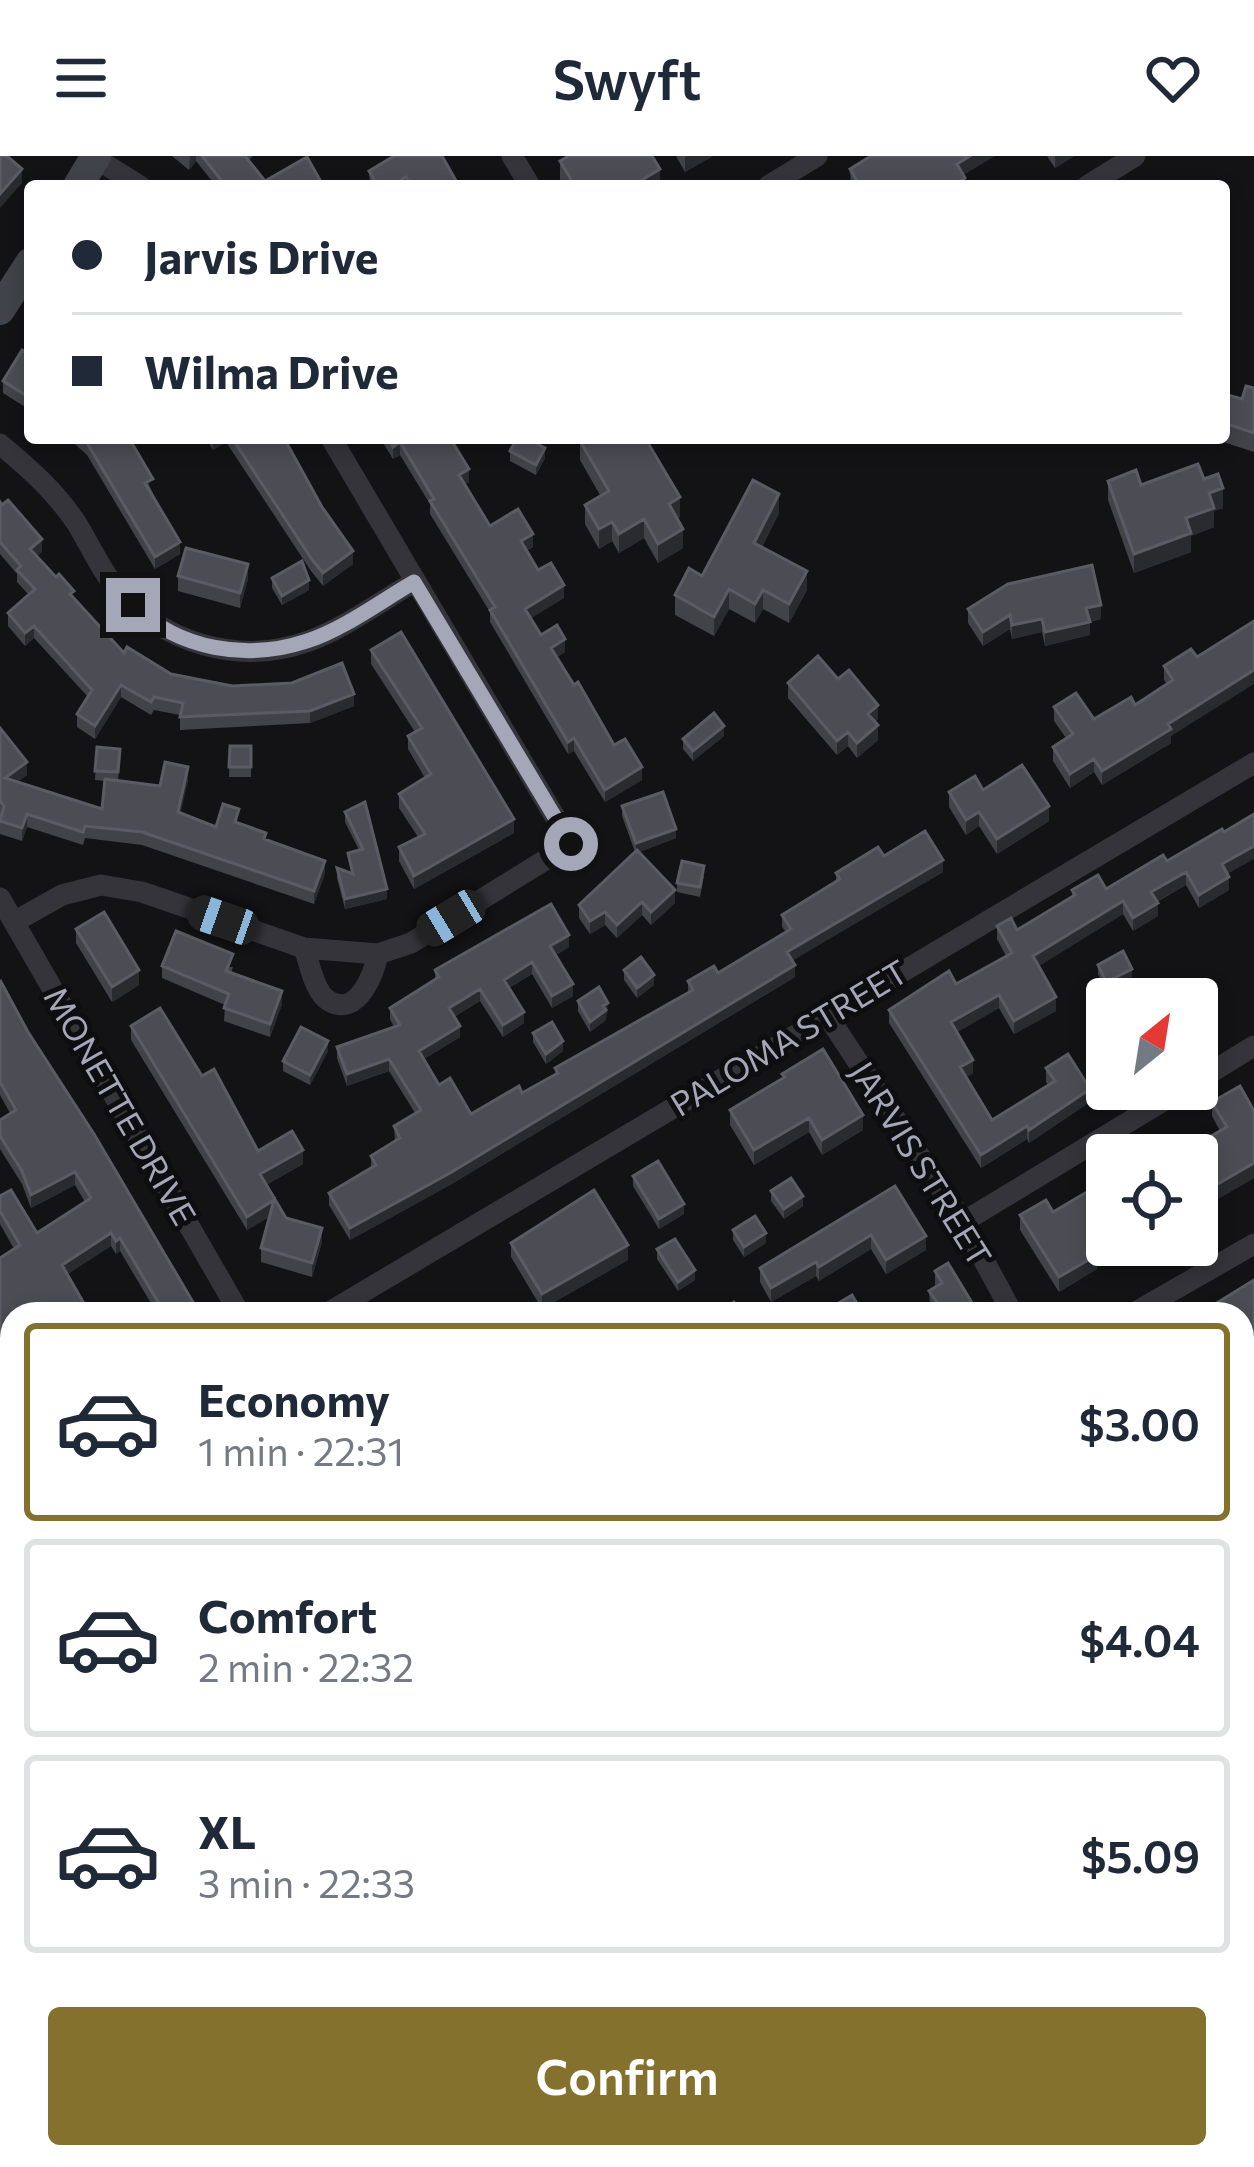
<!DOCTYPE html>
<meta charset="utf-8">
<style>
:root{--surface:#fff;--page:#f2f2f3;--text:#1f2937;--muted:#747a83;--line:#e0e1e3;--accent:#84712d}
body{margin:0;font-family:Commissioner,sans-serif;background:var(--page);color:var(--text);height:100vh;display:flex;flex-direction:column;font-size:45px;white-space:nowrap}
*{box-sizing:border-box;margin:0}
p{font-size:39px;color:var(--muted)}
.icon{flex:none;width:66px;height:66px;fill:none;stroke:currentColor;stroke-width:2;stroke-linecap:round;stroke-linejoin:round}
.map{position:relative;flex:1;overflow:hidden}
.panel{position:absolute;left:0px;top:1146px;width:1254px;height:867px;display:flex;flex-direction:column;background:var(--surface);border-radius:36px 36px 0 0;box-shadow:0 6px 18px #0003}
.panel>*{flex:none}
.banner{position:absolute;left:24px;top:24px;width:1206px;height:264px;border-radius:12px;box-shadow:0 6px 18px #0003;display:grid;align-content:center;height:264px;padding:0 48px;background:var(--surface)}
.needle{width:78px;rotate:30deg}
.controls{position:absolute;left:1086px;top:822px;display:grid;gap:24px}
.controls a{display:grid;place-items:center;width:132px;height:132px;border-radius:12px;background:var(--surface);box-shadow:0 6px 18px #0003;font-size:60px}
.end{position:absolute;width:54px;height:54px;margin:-27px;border:15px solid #a3a7b7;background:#111;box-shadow:0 0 0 6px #111}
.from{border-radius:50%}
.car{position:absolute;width:36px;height:72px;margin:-36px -18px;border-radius:15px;box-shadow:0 0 9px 3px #0007;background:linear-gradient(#222 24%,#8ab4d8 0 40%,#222 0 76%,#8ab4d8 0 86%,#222 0)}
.banner b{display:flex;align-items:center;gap:42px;height:114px;font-size:45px}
.banner b+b{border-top:3px solid var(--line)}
.banner i{width:30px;height:30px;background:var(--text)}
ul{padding:21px 0 0;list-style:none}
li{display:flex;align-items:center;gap:36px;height:198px;margin:0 24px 18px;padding:0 24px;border:6px solid var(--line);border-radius:12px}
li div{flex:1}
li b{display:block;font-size:45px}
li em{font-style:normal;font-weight:600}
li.selected{border-color:var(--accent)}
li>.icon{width:108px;height:108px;stroke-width:1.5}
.action{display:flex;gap:24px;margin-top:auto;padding:24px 48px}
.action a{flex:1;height:138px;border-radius:12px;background:var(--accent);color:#fff;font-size:48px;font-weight:600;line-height:138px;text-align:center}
header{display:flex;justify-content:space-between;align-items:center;height:156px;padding:0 48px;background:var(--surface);font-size:54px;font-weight:600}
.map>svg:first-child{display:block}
</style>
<header><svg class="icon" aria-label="menu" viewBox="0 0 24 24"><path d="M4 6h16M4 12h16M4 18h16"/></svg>Swyft<svg class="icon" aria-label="heart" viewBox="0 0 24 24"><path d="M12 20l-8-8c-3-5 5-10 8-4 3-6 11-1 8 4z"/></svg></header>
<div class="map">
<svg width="1254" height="2011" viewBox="0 0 1254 2011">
<rect width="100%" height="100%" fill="#131315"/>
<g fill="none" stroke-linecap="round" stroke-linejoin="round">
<path stroke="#34343a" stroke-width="21" d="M512 0 530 30
M95 2 140 30
M768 30 817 0
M1087 30 1135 0
M0 288C29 312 56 336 77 368 90 389 100 413 116 432 163 488 239 510 309 485 345 472 381 445 414 426
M0 742 240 1158
M14 766 62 739 101 729 142 736 304 792 378 798 411 787 571 688 331 282
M304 792C310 808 314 836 329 845 358 862 374 817 378 798
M827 859 963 1066 1013 1158
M1197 925 1254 890
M963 1066 1183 933
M326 1158 1254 607
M1132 1158 1254 1088
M0 1354 12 1347
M1242 1447 1254 1439
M1242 1810 1254 1803
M0 1952 12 1945
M345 2001 351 2011
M706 2001 711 2011
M1028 2001 1030 2011"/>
<path stroke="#41434a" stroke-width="30" d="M78 30 96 0
M0 154 30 107
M0 1804 12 1824
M118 2001 124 2011"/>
</g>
<path fill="#414348" d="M172 0H253L249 4 265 25 320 30H216L196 5 189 14Z
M565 0H652L660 30H564L560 24V5L566 2Z
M676 0H713L685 16Z
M1047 0H1074L1055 12Z
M850 13 963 19 965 30H851Z
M369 15 459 30H370Z
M30 199V254L3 237V225Z
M1254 232V296L1220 285V282H1224V252L1242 243Z
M68 282H128L180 398 155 413 87 299Z
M206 282H284L353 408 323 430 311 415 226 286 213 294Z
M380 282H450L469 326 465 328 490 370 533 391 527 394 538 414 564 442 530 462 541 479 565 496 557 501 574 529 614 589 642 624 605 646 574 595 568 598 490 466V456L430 358V348L400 299 393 303Z
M580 285 680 361 677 363 683 392 658 407 644 382 619 397 612 385 599 393 585 368V349L600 339 580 304Z
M510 295 545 302 536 319 510 305Z
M1108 325 1141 329 1223 352 1214 355V371L1191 380V396L1134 417 1108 344Z
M0 346 42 396 36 400 124 497 171 518 354 550 310 567 180 574V559L154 554 151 559 121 541 95 583 77 571V558L88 541 34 482 25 490 8 470V457L28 438 17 426V418L0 398Z
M779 357 762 391 807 434 789 467 763 453 755 467 729 453 714 480 675 459V439Z
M178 420 248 423 240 452 178 435Z
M272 422 309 434 282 449 272 432Z
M968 453 1101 463 1090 466V479L1045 490 1042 476 1012 483 1010 473 983 490 968 467Z
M371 494 514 677 414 733 399 705V691L418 681 399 652V638L425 622 408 593V580L415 576 371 508Z
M1164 510 1226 544 1171 580V587L1102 629 1094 616 1070 632 1053 605V591L1066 582 1054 565V551L1094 563 1135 549 1167 528 1164 524Z
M838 523 878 563 875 566 878 584 857 602 848 590 837 599 788 542V527Z
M0 572 27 619 17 626 102 653 105 625 95 624 97 591 120 593 118 625 160 630 188 624 180 657 216 671 238 668 325 717 314 748 142 689 85 682 83 689 27 671 22 685 0 678Z
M724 580 693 605 683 593V583Z
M230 590H251V621H229Z
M983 634 1049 665 997 698 979 670 966 679 949 651V636Z
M622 650 676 682 639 696 675 747 651 769 642 759 617 782 605 769 590 778 579 762V749L635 696 622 660Z
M345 656 387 743 345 753 337 722V712L351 717 348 697 359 694 345 666Z
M884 700 943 716 792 804 795 821 450 1029 350 1084 329 1049V1037L371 1012V1000L395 985 394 970 415 957 389 915 347 930 337 902V891L394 871 390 863V852L435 824V814L569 791 556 799 573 840 552 852 532 818 509 832 524 867 503 881 480 845 454 861 460 881 424 903 439 929 471 958 522 937 555 918V912L688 837V825L718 817 786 776 782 771V759L836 725V717Z
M1167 705 1227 718 1229 734 1199 752 1186 729 1157 746 1158 760 1133 775 1123 758 1038 810 1056 855 1014 878 999 852 957 876 973 917 966 921 992 964 1048 929 1046 926V912L1090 946 1029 987 1027 983 981 1012 889 867V854L956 828 1006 800 997 783V770L1017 774 1072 740V734L1106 733Z
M704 720 700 741 677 736V727Z
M76 773 139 829 112 846 76 787Z
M1098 809 1132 823 1106 836 1098 818Z
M162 810 233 811 231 817 282 848 270 881 224 865 225 849 162 822Z
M624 814 654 829 637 842 624 824Z
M0 824 28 876 200 1158H147V1152L152 1149 120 1095 116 1098 111 1090 67 1118 12 1158V1237L0 1217V1102L14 1093 0 1068V1040L37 1077 85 1046 75 1029 31 1052 22 1028 0 993V964L10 957 0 939Z
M578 845 608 856 606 858V864L590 876 578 855Z
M131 870 202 920 258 995 303 1008 266 1029 286 1062 322 1086 312 1121 261 1106V1092L269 1061 247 1074 131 884Z
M533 877 563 895 546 908 533 886Z
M328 895 310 929 283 915V905Z
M1107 906V932L1101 923V910Z
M782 918 863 974 822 999 809 976 754 1009 730 969V954L782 923Z
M1108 933H1139L1117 948Z
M1212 946 1254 955V1022L1197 1055V999L1220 975 1212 960Z
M633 1020 684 1058 659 1073 633 1030Z
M895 1030 926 1094 886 1118 871 1093 819 1125 816 1120 771 1146 760 1126V1112Z
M771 1035 803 1050 784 1063 771 1045Z
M1053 1056 1097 1105V1113L1059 1136 1020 1074V1059Z
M733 1074 766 1087 744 1101 733 1084Z
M511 1087 628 1104 542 1153 511 1101Z
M657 1093 695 1124 678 1135 657 1103Z
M935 1115 977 1158 930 1150 929 1135 935 1131Z
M1254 1124 1248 1241 1242 1232V1158Z
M233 2001H292L298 2011H240Z
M409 2001H440L424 2011H415Z
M565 2001H654L658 2009 663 2011H570Z
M762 2001H818L823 2011H767Z
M1132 2001H1170L1167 2003 1171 2011H1138Z
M1197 2001H1242L1254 2011H1203Z"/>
<path fill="#2a2b2f" d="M190 0H196V5L189 14Z
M687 0H713L685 16V1Z
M970 0H995L957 23V8Z
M1055 0H1074L1055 12Z
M22 13V27L0 52V38Z
M660 13V30H632Z
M406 21V30H390Z
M213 282H226V286L213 294Z
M400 286V299L393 303V291Z
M545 292V302L536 319V309Z
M469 313V326L459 331V319Z
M1223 332V352L1214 355V371L1191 380V396L1134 417V398L1186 362 1209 337Z
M779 338V357L754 406V387Z
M680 341V361L669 368V348Z
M644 363V382L619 397V378Z
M612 366V385L599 393V373Z
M683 373V392L658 407V388Z
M533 378V391L521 398V385Z
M42 383V396L30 406V393Z
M180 386V398L155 413V401Z
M353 395V408L323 430V417Z
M248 408V423L240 452V437Z
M807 415V434L789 467V448Z
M309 424V434L282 449V440Z
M564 429V442L525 466V453Z
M729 433V453L714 480V461Z
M763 434V453L755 467V448Z
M1101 449V463L1086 466V452Z
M1010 459V473L983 490V476Z
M1042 463V476L1012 483V469Z
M1090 466V479L1045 490V476Z
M34 470V482L25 490V477Z
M565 483V496L551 504V492Z
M1254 514V528L1171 580V587L1102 629V615L1168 568Z
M121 529V541L95 583V570Z
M354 538V550L310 567V555Z
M878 549V563L868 572V558Z
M878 569V584L857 602V587Z
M724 570V580L693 605V595Z
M848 576V590L837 599V585Z
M574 582V595L568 598V586Z
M1094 603V616L1070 632V618Z
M27 606V619L5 634V622Z
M188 611V624L178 669V656Z
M642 611V624L605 646V634Z
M1049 650V665L997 698V683Z
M979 656V670L966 679V664Z
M27 658V671L22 685V672Z
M514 663V677L414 733V720Z
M676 673V682L636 697V687Z
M1254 690V703L1222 721V708Z
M943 704V716L787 808V796Z
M325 705V717L314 748V735Z
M1186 716V729L1151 749V736Z
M1229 721V734L1199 752V739Z
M387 733V743L345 753V743Z
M675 734V747L651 769V756Z
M1123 745V758L1033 814V800Z
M642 746V759L617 782V769Z
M1158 747V760L1133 775V762Z
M605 756V769L590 778V765Z
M569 779V791L550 802V790Z
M532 806V818L504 835V824Z
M795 809V821L450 1029 350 1084V1072Z
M1132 813V823L1106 836V826Z
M139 814V829L112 846V831Z
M654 819V829L637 842V832Z
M573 828V840L552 852V840Z
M480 833V845L449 864V852Z
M282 835V848L270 881V868Z
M999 839V852L951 880V866Z
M1056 841V855L1014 878V865Z
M608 847 606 864 590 876V866Z
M524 856V867L503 881V869Z
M460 870V881L419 906V895Z
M328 885V895L310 929V919Z
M563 885V895L546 908V898Z
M389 903V915L347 930V918Z
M973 904V917L960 924V911Z
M1090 933V946L1029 987V974Z
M1120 933H1139L1117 948V935Z
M863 959V974L822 999V984Z
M809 962V976L754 1009V994Z
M1027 970V983L981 1012V999Z
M303 994V1008L260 1032V1018Z
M1254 1007V1022L1197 1055V1040Z
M75 1016V1029L31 1052V1039Z
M803 1040V1050L784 1063V1053Z
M274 1044V1058L247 1074V1061Z
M684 1048V1058L659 1073V1063Z
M322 1072V1086L312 1121V1107Z
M111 1077V1090L62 1122V1109Z
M766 1077V1087L744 1101V1091Z
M871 1079V1093L819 1125V1111Z
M926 1080V1094L886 1118V1104Z
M120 1082V1095L116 1098V1085Z
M1107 1085V1089H1124L1097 1105V1113L1059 1136V1121L1093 1093Z
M628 1089V1104L542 1153V1138Z
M816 1106V1120L771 1146V1132Z
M695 1114V1124L678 1135V1126Z
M1254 1221V1237L1248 1241V1225Z
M6 1278V1293L0 1297V1281Z
M1254 1279V1295L1242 1302V1286Z
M1254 1364V1380L1242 1387V1371Z
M12 1454V1470L0 1477V1461Z
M1254 1539V1556L1242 1564V1546Z
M9 1630V1646L0 1651V1635Z
M1254 1720V1740L1242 1747V1728Z
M1254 1894V1910L1242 1917V1902Z
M417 2001H440L424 2011H417Z
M599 2001H604V2011H579Z"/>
<path fill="#4c4d54" stroke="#5a5b64" stroke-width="3" d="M0 0H7L22 13 0 38Z
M202 0H245L265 25 307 1 320 24 308 30H226Z
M394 0H442L459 30H411L406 21 390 30H378L369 15Z
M569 0H652L660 13 632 30H575L560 5Z
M871 0H970L957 8 965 22 953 30H860L850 13Z
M22 194 30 199V242L3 225Z
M1246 230 1254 232V277L1224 267V252L1228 239 1242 243Z
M81 282 130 284 153 323 145 327 180 386 155 401 87 287Z
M232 282H284L322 351 353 395 323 417 311 402Z
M388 282H450L469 313 459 319 490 370 518 353 533 378 521 385 538 414 551 407 564 429 525 453 541 479 557 469 565 483 551 492 574 529 578 526 614 589 625 583 642 611 605 634 574 582 568 586 490 454 495 451 430 345 434 343 400 286 393 291Z
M517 282H525L545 292 536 309 510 295Z
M585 282H645L680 341 669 348 683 373 658 388 644 363 619 378 612 366 599 373 585 349 609 335 580 285Z
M1198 308 1204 323 1218 318 1223 332 1209 337 1214 352 1186 362 1191 377 1134 398 1108 325 1136 314 1141 329Z
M753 324 779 338 754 387 807 415 789 448 763 434 755 448 729 433 714 461 675 439 689 412 702 420Z
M8 344 42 383 30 393 56 421 59 418 74 435 70 438 124 497 127 491 171 518 232 530 292 527 342 507 354 538 310 555 180 561 183 547 154 541 151 546 121 529 95 570 77 558 92 534 34 470 25 477 8 457 35 433 17 414 21 410 0 386V346L2 349Z
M186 392 248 408 240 437 178 420Z
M302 405 309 424 282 440 272 422Z
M1092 409 1101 449 1086 452 1090 466 1045 476 1042 463 1012 469 1010 459 983 476 968 453 1008 428Z
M1254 465V514L1168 568 1171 573 1102 615 1094 603 1070 618 1053 591 1073 578 1054 551 1076 537 1094 563 1131 541 1135 549 1173 524 1164 510 1191 493 1197 501Z
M401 476 514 663 414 720 399 691 425 678 399 638 431 618 408 580 422 572 371 494Z
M818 500 838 523 849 514 878 549 868 558 878 569 857 587 848 576 837 585 788 527Z
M714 557 724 570 693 595 683 583Z
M0 572 27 606 5 622 102 653 105 623 160 630 165 606 188 611 178 656 216 671 223 648 239 653 235 666 266 677 264 683 325 705 314 735 142 676 85 670 83 676 27 658 22 672 0 665 4 650 0 645Z
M230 590H251V611H229Z
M97 591 120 593 118 616 95 615Z
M1022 609 1049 650 997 683 979 656 966 664 949 636 975 620 983 634Z
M663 636 676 673 636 687 622 650Z
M365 646 387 733 345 743 337 712 353 718 348 697 363 693 345 656Z
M1254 658V690L1222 708 1229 721 1199 739 1186 716 1151 736 1158 747 1133 762 1123 745 1033 800 1056 841 1014 865 999 839 951 866 973 904 960 911 992 964 1055 925 1046 912 1068 898 1090 933 1029 974 1027 970 981 999 889 854 949 815 956 828 1012 797 997 770 1011 762 1017 774 1075 739 1072 734 1098 719 1106 733 1163 699 1167 705 1222 673 1224 676Z
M925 675 943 704 787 796 795 809 450 1017 350 1072 329 1037 376 1009 371 1000 400 982 394 970 421 954 389 903 347 918 337 891 400 869 390 852 439 821 435 814 551 748 569 779 550 790 573 828 552 840 532 806 504 824 524 856 503 869 480 833 449 852 460 870 419 895 439 929 450 922 471 958 519 930 522 937 558 917 555 912 693 834 688 825 714 810 718 817 791 773 782 759 840 723 836 717 878 691 884 700Z
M637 694 675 734 651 756 642 746 617 769 605 756 590 765 579 749Z
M682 705 704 710 700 731 677 727Z
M104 756 139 814 112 831 76 773Z
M176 775 233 798 226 815 282 835 270 868 224 852 229 838 162 810Z
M1123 795 1132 813 1106 826 1098 809Z
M641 801 654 819 637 832 624 814Z
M0 824 28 876 94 978 200 1158H150L147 1152 158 1146 120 1082 116 1085 111 1077 62 1109 90 1158H12V1224L0 1204V1102L20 1089 0 1055V1040L11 1034 37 1077 91 1042 75 1016 31 1039 22 1015 0 980V964L16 954 0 926Z
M599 831 608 847 603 850 606 854 590 866 578 845Z
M1162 833 1167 843H1146Z
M160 852 202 920 214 913 258 995 292 975 303 994 260 1018 286 1062 322 1072 312 1107 261 1092 274 1044 247 1061 131 870Z
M552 866 563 885 546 898 533 877Z
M301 871 328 885 310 919 283 905Z
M823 893 863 959 822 984 809 962 754 994 730 954 785 921 782 918Z
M1240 930 1254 955V1007L1197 1040V999H1178L1227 971 1212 946Z
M1147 983 1157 999H1122V998Z
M658 1005 684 1048 659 1063 633 1020Z
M791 1022 803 1040 784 1053 771 1035Z
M895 1030 926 1080 886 1104 871 1079 819 1111 816 1106 771 1132 760 1112Z
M1092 1033 1100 1046 1107 1042V1085L1093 1093 1097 1099 1059 1121 1020 1059 1046 1044 1053 1056Z
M594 1034 628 1089 542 1138 511 1087Z
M755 1060 766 1077 744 1091 733 1074Z
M675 1083 695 1114 678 1126 657 1093Z
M948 1107 977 1155 972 1158H917L937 1146 929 1135 942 1127 935 1115Z
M1254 1124V1221L1248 1225 1242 1216V1158H1199Z
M852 1139 863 1158H820Z
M734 1146 742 1158H715Z
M1254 1261V1279L1242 1286V1268Z
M1254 1321V1364L1242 1371V1328Z
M12 1375V1454L0 1461V1383Z
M0 1480 12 1499V1634L9 1630 0 1635Z
M1254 1489V1539L1242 1546V1496Z
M1254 1609V1720L1242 1728V1653L1246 1651 1242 1644V1617Z
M1254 1854V1894L1242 1902V1861Z
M12 1980V2001H66L72 2011H0V1988Z
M1252 1986 1254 2011H1212L1206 2001H1242V1992Z
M242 2001H292L298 2011H245L246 2007Z
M486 2001H490L496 2011H470Z
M573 2001H599L579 2011Z
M606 2001H654L658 2009 661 2007 663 2011H613Z
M769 2001H818L823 2011H774Z
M924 2001H973L974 2011H925Z
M1077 2001H1105L1106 2011H1078Z
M1141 2001H1166L1171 2010 1147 2011Z"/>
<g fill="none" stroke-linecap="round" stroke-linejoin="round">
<path stroke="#a3a7b7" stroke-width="15" d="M133 449C179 494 247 505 307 485 344 473 381 445 414 426L571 688"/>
</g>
<g text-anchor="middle" stroke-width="10" stroke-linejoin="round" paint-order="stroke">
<g font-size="33" fill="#a3a7b7" stroke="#0e0e10">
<text transform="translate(789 882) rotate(-31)" y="12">PALOMA STREET</text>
<text transform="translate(120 950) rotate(60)" y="12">MONETTE DRIVE</text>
<text transform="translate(921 1008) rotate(58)" y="12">JARVIS STREET</text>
</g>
</g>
</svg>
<div class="controls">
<a><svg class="needle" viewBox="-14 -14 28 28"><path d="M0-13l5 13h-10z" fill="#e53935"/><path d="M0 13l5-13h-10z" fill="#747a83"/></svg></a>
<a><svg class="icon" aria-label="locate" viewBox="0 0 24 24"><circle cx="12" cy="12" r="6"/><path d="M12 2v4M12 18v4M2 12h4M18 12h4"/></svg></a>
</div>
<i class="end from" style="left:571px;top:688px"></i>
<i class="end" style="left:133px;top:449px"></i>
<i class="car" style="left:451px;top:762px;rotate:239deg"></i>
<i class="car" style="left:223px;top:764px;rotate:289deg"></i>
<div class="banner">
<b><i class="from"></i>Jarvis Drive</b>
<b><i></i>Wilma Drive</b>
</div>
<section class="panel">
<ul>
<li class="selected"><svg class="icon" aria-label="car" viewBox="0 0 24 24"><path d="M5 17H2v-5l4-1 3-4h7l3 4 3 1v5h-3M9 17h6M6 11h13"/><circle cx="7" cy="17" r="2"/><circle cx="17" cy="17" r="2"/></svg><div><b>Economy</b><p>1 min · 22:31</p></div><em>$3.00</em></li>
<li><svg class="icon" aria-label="car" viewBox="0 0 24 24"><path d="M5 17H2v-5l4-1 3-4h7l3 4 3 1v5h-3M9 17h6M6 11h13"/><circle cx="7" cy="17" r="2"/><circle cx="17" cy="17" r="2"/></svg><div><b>Comfort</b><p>2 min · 22:32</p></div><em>$4.04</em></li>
<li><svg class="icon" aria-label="car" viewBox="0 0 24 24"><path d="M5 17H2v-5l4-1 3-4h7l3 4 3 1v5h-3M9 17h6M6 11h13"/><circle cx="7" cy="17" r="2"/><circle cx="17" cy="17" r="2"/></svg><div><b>XL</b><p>3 min · 22:33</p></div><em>$5.09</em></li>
</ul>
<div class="action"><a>Confirm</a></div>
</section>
</div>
